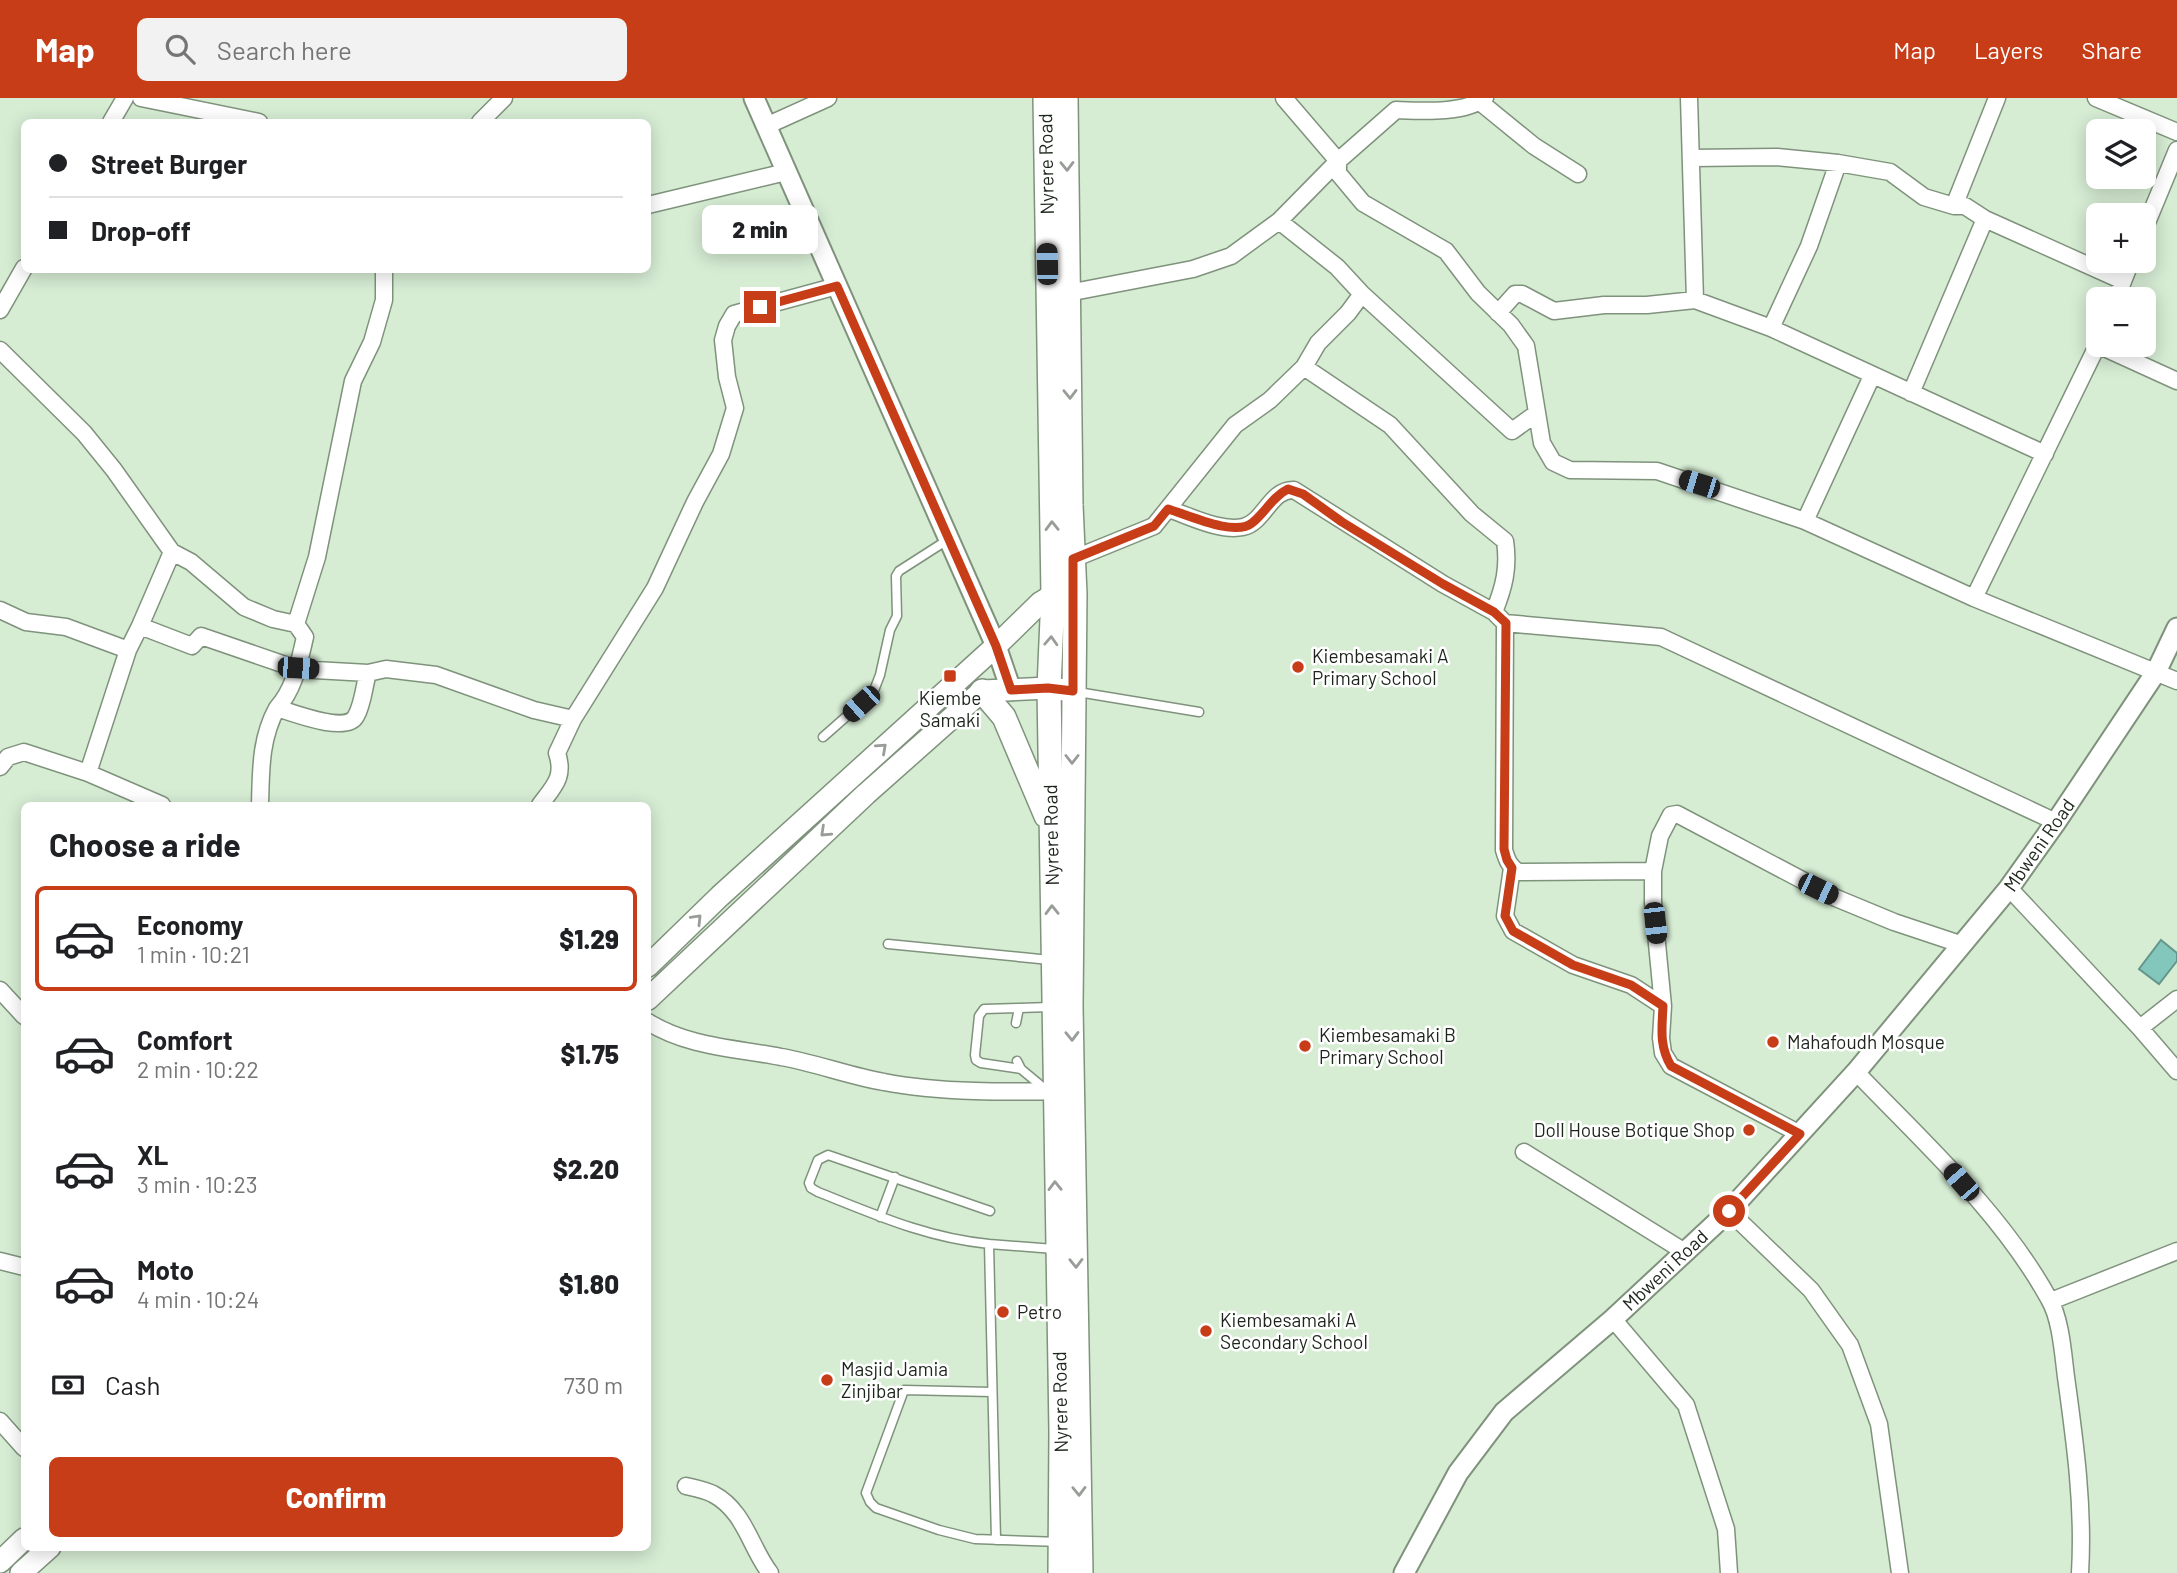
<!DOCTYPE html>
<meta charset="utf-8">
<style>
:root{--surface:#fff;--page:#f2f2f2;--text:#202124;--muted:#757577;--line:#e0e0e0;--accent:#c63d18}
body{margin:0;font-family:Barlow,sans-serif;background:var(--page);color:var(--text);height:100vh;display:flex;flex-direction:column;font-size:26px;white-space:nowrap}
*{box-sizing:border-box;margin:0}
p{font-size:23px;color:var(--muted)}
.icon{flex:none;width:38px;height:38px;fill:none;stroke:currentColor;stroke-width:2;stroke-linecap:round;stroke-linejoin:round}
.map{position:relative;flex:1;overflow:hidden}
.sheet{position:absolute;left:21px;top:704px;width:630px;height:749px;display:flex;flex-direction:column;background:var(--surface);border-radius:10px;box-shadow:0 4px 18px #0003}
.sheet>*{flex:none}
.banner{position:absolute;left:21px;top:21px;width:630px;height:154px;border-radius:10px;box-shadow:0 4px 18px #0003;display:grid;align-content:center;height:154px;padding:0 28px;background:var(--surface)}
.buttons{position:absolute;left:2086px;top:21px;display:grid;gap:14px}
.buttons a{display:grid;place-items:center;width:70px;height:70px;border-radius:10px;background:var(--surface);box-shadow:0 4px 18px #0003;font-size:35px}
.end{position:absolute;width:32px;height:32px;margin:-16px;border:9px solid #c63d18;background:#fff;box-shadow:0 0 0 4px #fff}
.from{border-radius:50%}
.bubble{position:absolute;height:49px;border-radius:10px;background:var(--surface);box-shadow:0 4px 18px #0003;font-size:23px;font-weight:800;line-height:49px;text-align:center}
.car{position:absolute;width:21px;height:42px;margin:-21px -10px;border-radius:9px;box-shadow:0 0 5px 2px #0007;background:linear-gradient(#222 24%,#8ab4d8 0 40%,#222 0 76%,#8ab4d8 0 86%,#222 0)}
.banner b{display:flex;align-items:center;gap:24px;height:66px;font-size:26px}
.banner b+b{border-top:2px solid var(--line)}
.banner i{width:18px;height:18px;background:var(--text)}
ul{padding:0;list-style:none}
li{display:flex;align-items:center;gap:21px;height:105px;margin:0 14px 10px;padding:0 14px;border:4px solid transparent;border-radius:10px}
li div{flex:1}
li b{display:block;font-size:26px}
li em{font-style:normal;font-weight:800}
li.current{border-color:var(--accent)}
li>.icon{width:63px;height:63px;stroke-width:1.5}
h2{padding:0 28px;font-size:32px;line-height:84px}
.pay{display:flex;align-items:center;gap:18px;height:77px;padding:0 28px;font-size:26px}
.pay p{margin-inline-start:auto}
.primary-button{display:flex;gap:14px;margin-top:auto;padding:14px 28px}
.primary-button a{flex:1;height:80px;border-radius:10px;background:var(--accent);color:#fff;font-size:28px;font-weight:800;line-height:80px;text-align:center}
header{display:flex;align-items:center;gap:42px;box-sizing:border-box;height:98px;padding:0 35px;background:var(--accent);color:#fff}
header strong{font-size:33px}
nav{display:flex;gap:38px;margin-inline-start:auto;font-size:24px}
.search{width:490px;height:63px;background:var(--page);display:flex;align-items:center;gap:18px;box-sizing:border-box;padding:0 24px;border-radius:10px;color:var(--muted);font-size:26px}
.map>svg:first-child{display:block}
</style>
<header>
<strong>Map</strong>
<div class="search"><svg class="icon" aria-label="search" viewBox="0 0 24 24"><circle cx="10" cy="10" r="6"/><path d="M15 15l6 6"/></svg>Search here</div>
<nav><a>Map</a><a>Layers</a><a>Share</a></nav>
</header>
<div class="map">
<svg width="2177" height="1475" viewBox="0 0 2177 1475">
<rect width="100%" height="100%" fill="#d6ecd3"/>
<path fill="#83c6bc" stroke="#64968c" stroke-width="2" d="M2161 842 2177 855V863L2159 886 2139 871Z"/>
<g fill="none" stroke-linecap="round" stroke-linejoin="round">
<g stroke="#7f937c" stroke-width="11">
<path id="service" d="M1078 594 1199 614
M823 639 873 595 880 577 890 532 897 518 896 478 899 473 949 441
M888 846 1050 862
M1019 910 984 911 979 918 975 957 976 962 981 965 1021 971
M1016 925 1019 910 1050 909
M1017 963 1021 971 1045 991
M880 1119 895 1079
M989 1146C927 1140 876 1117 818 1094L811 1090 809 1085 818 1062 828 1057 990 1113
M992 1294 904 1292 866 1395 870 1404 876 1410 939 1432 975 1441 1060 1444
M996 1442 989 1146 1054 1151"/>
</g>
<g stroke="#7f937c" stroke-width="19">
<path id="minor" d="M141 0 259 24
M1284 0 1338 63V75L1363 105 1446 153 1478 195 1511 227 1526 248 1542 345 1553 364 1570 372 1657 373 1805 423 1974 500 2177 583
M1689 0 1695 202
M2096 0 2177 34
M1480 4 1534 48 1578 76
M111 24 125 0
M480 24 504 0
M766 28 828 0
M1691 60 1777 59 1838 65 1890 74 1924 99 1954 108H1965L1985 121 2123 183
M648 107 786 74
M1954 108 1997 0
M1279 123 1337 169 1362 196 1512 333 1537 315
M2144 132 2177 52
M1068 195 1193 171 1231 158 1279 123 1338 63 1396 12C1421 13 1464 16 1485 0
M2116 201 2131 163
M0 212 24 170
M1498 215 1515 196H1522L1554 213 1604 207H1647L1695 202 1771 230 2045 356
M1771 230 1809 148 1838 65
M2098 247 2177 283
M0 252 84 335 114 372 172 454 191 464 244 509 273 521 296 526
M1304 269 1318 245 1348 215 1362 196
M1911 295 1985 121
M1168 411C1190 418 1220 434 1243 429 1264 425 1270 391 1294 392L1443 486 1494 514
M1805 423 1872 278
M172 454 140 528 192 548 201 538 297 571 368 575 386 571 436 577 534 612 573 621 655 490 695 404 721 356 735 310 727 279 723 242 727 228 734 216 837 188
M1073 461 1154 428 1235 327 1270 302 1304 269 1390 327 1472 416 1505 443C1509 470 1504 489 1494 514L1505 525 1661 539 2056 724
M1974 500 2098 246
M0 512 26 524 66 529 128 552
M1505 525 1504 752C1507 762 1509 768 1518 774L1653 773V804L1663 908 1661 940 1663 955 1671 968 1800 1036
M277 610C295 590 299 564 305 539L296 526 317 459 353 283 372 244 384 202V172
M0 669 8 659 24 654 88 675 128 552 140 528
M88 675 162 707
M260 707C261 673 260 641 277 610 293 615 347 636 356 618 363 606 364 588 368 575
M540 707C554 688 565 679 557 655L573 621
M1512 770 1505 818 1513 833 1573 867 1631 887 1663 908
M1653 773 1660 738 1671 717 1677 716 1836 800 1894 824 1963 847
M2009 790 2140 930 2177 973
M0 892 24 918
M648 924C688 949 735 950 781 959 816 965 849 978 884 984 939 995 1010 994 1066 993
M2140 930 2177 901
M1856 974C1924 1045 2001 1114 2049 1201 2061 1221 2063 1256 2066 1279 2075 1344 2084 1409 2080 1475
M1524 1054 1685 1154
M1729 1113 1811 1192 1850 1247 1879 1326 1900 1475
M0 1163 24 1169
M2051 1203 2177 1153
M1613 1221 1686 1307 1726 1431 1729 1475
M0 1323 24 1350
M686 1388C695 1390 705 1392 713 1396 745 1413 750 1449 770 1475"/>
</g>
<g stroke="#7f937c" stroke-width="23">
<path id="tertiary" d="M754 0 996 548 1011 592
M1404 1475 1458 1375 1504 1314 1613 1221 1729 1113 1856 974 2009 790 2056 724 2156 574 2177 530"/>
</g>
<g stroke="#7f937c" stroke-width="24">
<path id="secondary" d="M648 868 720 798 996 548 1040 505 1053 497 1068 496
M648 901 866 696 982 593 1049 590 1073 593
M0 1464 24 1441
M21 1475 50 1449"/>
</g>
<g stroke="#7f937c" stroke-width="26">
<path id="primary" d="M1045 0 1053 497 1049 590 1061 1334 1060 1475
M1066 0 1071 407 1075 496 1071 908 1081 1475
M982 593 1004 619 1046 718"/>
</g>
<use href="#service" stroke="#fff" stroke-width="8"/>
<use href="#minor" stroke="#fff" stroke-width="16"/>
<use href="#tertiary" stroke="#fff" stroke-width="19"/>
<use href="#secondary" stroke="#fff" stroke-width="21"/>
<use href="#primary" stroke="#fff" stroke-width="23"/>
</g>
<defs><path id="oneway-chevron" d="M-2-3.5L2.5 0L-2 3.5" fill="none" stroke-width="1.6" stroke-linecap="round" stroke-linejoin="round" transform="scale(1.75)"/></defs>
<g stroke="#999d98">
<use href="#oneway-chevron" transform="translate(1067 68) rotate(89)"/>
<use href="#oneway-chevron" transform="translate(1070 296) rotate(89)"/>
<use href="#oneway-chevron" transform="translate(1052 428) rotate(-91)"/>
<use href="#oneway-chevron" transform="translate(1051 543) rotate(-87)"/>
<use href="#oneway-chevron" transform="translate(882 650) rotate(-42)"/>
<use href="#oneway-chevron" transform="translate(1072 661) rotate(90)"/>
<use href="#oneway-chevron" transform="translate(825 734) rotate(137)"/>
<use href="#oneway-chevron" transform="translate(1052 812) rotate(-91)"/>
<use href="#oneway-chevron" transform="translate(697 821) rotate(-46)"/>
<use href="#oneway-chevron" transform="translate(1072 938) rotate(89)"/>
<use href="#oneway-chevron" transform="translate(1055 1088) rotate(-91)"/>
<use href="#oneway-chevron" transform="translate(1076 1165) rotate(89)"/>
<use href="#oneway-chevron" transform="translate(1079 1393) rotate(89)"/>
</g>
<g fill="none" stroke-linecap="round" stroke-linejoin="round">
<path stroke="#c63d18" stroke-width="9" d="M760 209 837 188 996 548 1011 592 1048 590 1073 593V461L1154 428 1168 411C1188 417 1235 439 1252 425 1265 415 1272 399 1288 391L1303 396 1342 424 1443 486 1494 514 1506 525 1504 751 1507 762 1512 770 1505 818 1513 833 1573 867 1631 887 1663 908C1662 930 1659 948 1671 968L1800 1036 1729 1113"/>
</g>
<g fill="#c63d18" stroke="#fff" stroke-width="2.5">
<circle cx="1298" cy="569" r="7"/>
<rect x="943" y="571" width="14" height="14" rx="3.5"/>
<circle cx="1773" cy="944" r="7"/>
<circle cx="1305" cy="948" r="7"/>
<circle cx="1749" cy="1032" r="7"/>
<circle cx="1003" cy="1214" r="7"/>
<circle cx="1206" cy="1233" r="7"/>
<circle cx="827" cy="1282" r="7"/>
</g>
<g text-anchor="middle" stroke-width="5" stroke-linejoin="round" paint-order="stroke">
<g font-size="19" fill="#1c251b" stroke="#fff">
<text transform="translate(1046 66) rotate(-91)" y="7">Nyrere Road</text>
<text transform="translate(1051 737) rotate(-91)" y="7">Nyrere Road</text>
<text transform="translate(2039 747) rotate(-55)" y="7">Mbweni Road</text>
<text transform="translate(1665 1172) rotate(-43)" y="7">Mbweni Road</text>
<text transform="translate(1060 1304) rotate(-91)" y="7">Nyrere Road</text>
</g>
<g font-size="19" fill="#1c251b" stroke="#fff" text-anchor="start">
<text x="1312" y="565">Kiembesamaki A<tspan x="1312" dy="22">Primary School</tspan></text>
<text x="950" y="607" text-anchor="middle">Kiembe<tspan x="950" dy="22">Samaki</tspan></text>
<text x="1319" y="944">Kiembesamaki B<tspan x="1319" dy="22">Primary School</tspan></text>
<text x="1787" y="951">Mahafoudh Mosque</text>
<text x="1735" y="1039" text-anchor="end">Doll House Botique Shop</text>
<text x="1017" y="1221">Petro</text>
<text x="1220" y="1229">Kiembesamaki A<tspan x="1220" dy="22">Secondary School</tspan></text>
<text x="841" y="1278">Masjid Jamia<tspan x="841" dy="22">Zinjibar</tspan></text>
</g>
</g>
</svg>
<div class="buttons">
<a><svg class="icon" aria-label="layers" viewBox="0 0 24 24"><path d="M12 4l9 5-9 5-9-5zM3 14l9 5 9-5"/></svg></a>
<a>+</a>
<a>−</a>
</div>
<i class="end from" style="left:1729px;top:1113px"></i>
<i class="end" style="left:760px;top:209px"></i>
<div class="bubble" style="left:702px;top:107px;width:116px">2 min</div>
<i class="car" style="left:1047px;top:166px;rotate:359deg"></i>
<i class="car" style="left:1699px;top:386px;rotate:287deg"></i>
<i class="car" style="left:298px;top:570px;rotate:94deg"></i>
<i class="car" style="left:861px;top:606px;rotate:228deg"></i>
<i class="car" style="left:1818px;top:791px;rotate:116deg"></i>
<i class="car" style="left:1655px;top:825px;rotate:174deg"></i>
<i class="car" style="left:1961px;top:1084px;rotate:319deg"></i>
<div class="banner">
<b><i class="from"></i>Street Burger</b>
<b><i></i>Drop-off</b>
</div>
<section class="sheet">
<h2>Choose a ride</h2>
<ul>
<li class="current"><svg class="icon" aria-label="car" viewBox="0 0 24 24"><path d="M5 17H2v-5l4-1 3-4h7l3 4 3 1v5h-3M9 17h6M6 11h13"/><circle cx="7" cy="17" r="2"/><circle cx="17" cy="17" r="2"/></svg><div><b>Economy</b><p>1 min · 10:21</p></div><em>$1.29</em></li>
<li><svg class="icon" aria-label="car" viewBox="0 0 24 24"><path d="M5 17H2v-5l4-1 3-4h7l3 4 3 1v5h-3M9 17h6M6 11h13"/><circle cx="7" cy="17" r="2"/><circle cx="17" cy="17" r="2"/></svg><div><b>Comfort</b><p>2 min · 10:22</p></div><em>$1.75</em></li>
<li><svg class="icon" aria-label="car" viewBox="0 0 24 24"><path d="M5 17H2v-5l4-1 3-4h7l3 4 3 1v5h-3M9 17h6M6 11h13"/><circle cx="7" cy="17" r="2"/><circle cx="17" cy="17" r="2"/></svg><div><b>XL</b><p>3 min · 10:23</p></div><em>$2.20</em></li>
<li><svg class="icon" aria-label="car" viewBox="0 0 24 24"><path d="M5 17H2v-5l4-1 3-4h7l3 4 3 1v5h-3M9 17h6M6 11h13"/><circle cx="7" cy="17" r="2"/><circle cx="17" cy="17" r="2"/></svg><div><b>Moto</b><p>4 min · 10:24</p></div><em>$1.80</em></li>
</ul>
<div class="pay"><svg class="icon" aria-label="cash" viewBox="0 0 24 24"><path d="M3 7h18v10H3z"/><circle cx="12" cy="12" r="2"/></svg>Cash<p>730 m</p></div>
<div class="primary-button"><a>Confirm</a></div>
</section>
</div>
